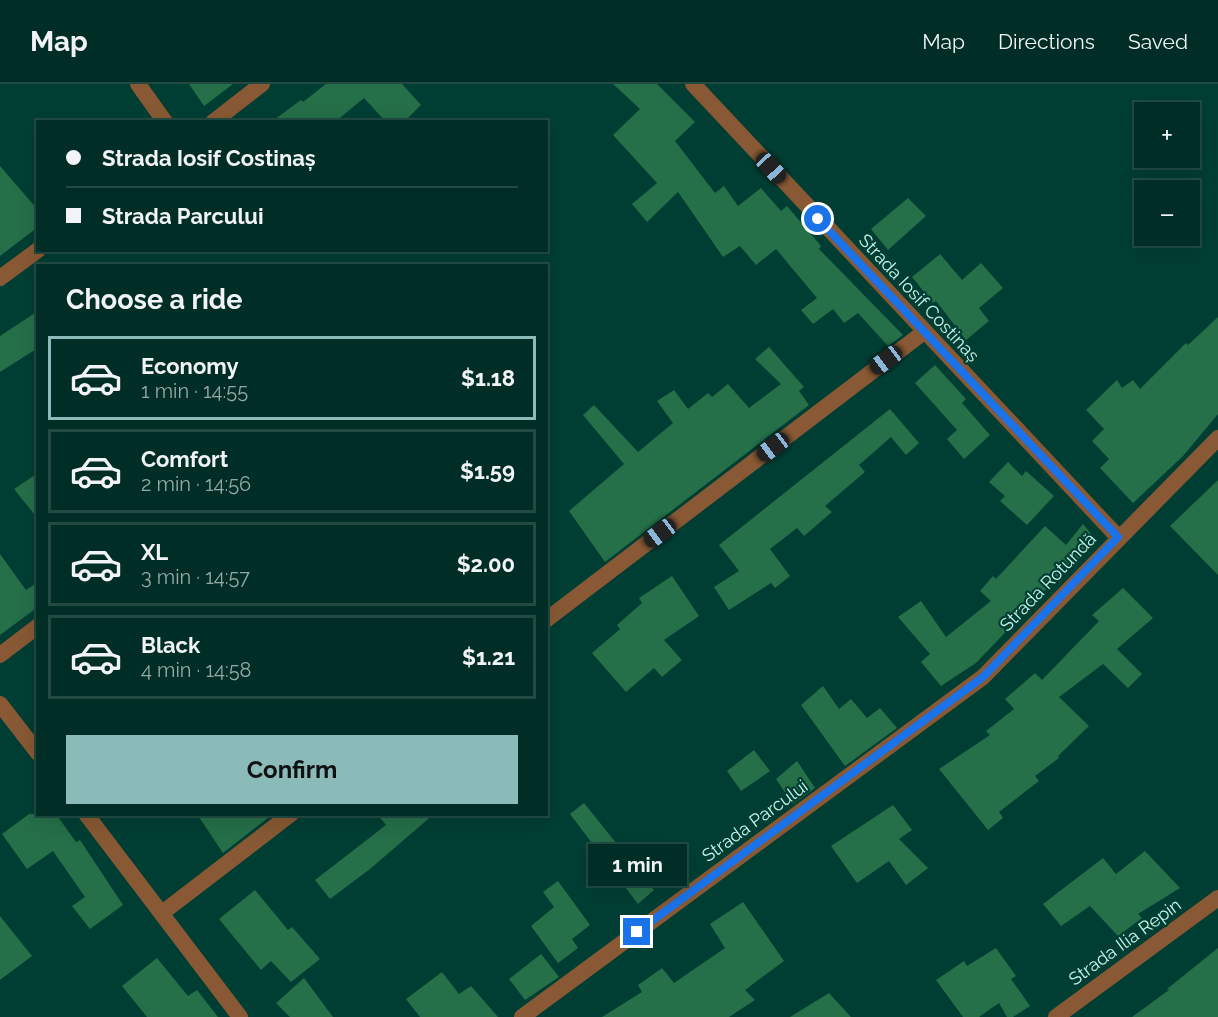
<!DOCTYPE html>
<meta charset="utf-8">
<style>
:root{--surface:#002e26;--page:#0a362e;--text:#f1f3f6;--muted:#95a8a7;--line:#224a43;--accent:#8bbbb9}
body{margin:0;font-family:Raleway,sans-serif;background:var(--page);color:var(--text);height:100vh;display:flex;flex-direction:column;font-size:22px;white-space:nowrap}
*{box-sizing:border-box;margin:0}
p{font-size:20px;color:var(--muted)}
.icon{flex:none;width:33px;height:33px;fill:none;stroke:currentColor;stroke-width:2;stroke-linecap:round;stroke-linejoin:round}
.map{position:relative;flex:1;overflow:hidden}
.side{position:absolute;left:36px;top:180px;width:512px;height:552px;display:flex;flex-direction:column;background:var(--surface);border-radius:0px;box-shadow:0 6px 24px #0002,0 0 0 2px var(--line)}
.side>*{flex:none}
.guide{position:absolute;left:36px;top:36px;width:512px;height:132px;border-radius:0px;box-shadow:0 6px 24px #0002,0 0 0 2px var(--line);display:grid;align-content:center;height:132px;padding:0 30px;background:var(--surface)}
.buttons{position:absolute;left:1134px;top:18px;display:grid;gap:12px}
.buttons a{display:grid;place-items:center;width:66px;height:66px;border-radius:0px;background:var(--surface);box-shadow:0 6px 24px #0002,0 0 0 2px var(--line);font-size:30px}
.end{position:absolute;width:27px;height:27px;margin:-14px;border:8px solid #1a73e8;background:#fff;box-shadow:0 0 0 3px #fff}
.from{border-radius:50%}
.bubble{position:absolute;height:42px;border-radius:0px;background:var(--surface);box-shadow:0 6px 24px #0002,0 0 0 2px var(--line);font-size:20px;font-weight:700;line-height:42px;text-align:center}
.car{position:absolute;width:18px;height:36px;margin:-18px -9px;border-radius:8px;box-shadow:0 0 4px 2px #0007;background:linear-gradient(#222 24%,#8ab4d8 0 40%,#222 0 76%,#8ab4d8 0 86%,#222 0)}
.guide b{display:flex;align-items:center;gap:21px;height:57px;font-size:22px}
.guide b+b{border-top:2px solid var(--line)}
.guide i{width:15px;height:15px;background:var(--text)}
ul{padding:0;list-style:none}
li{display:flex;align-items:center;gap:18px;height:84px;margin:0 12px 9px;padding:0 18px;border:3px solid var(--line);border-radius:0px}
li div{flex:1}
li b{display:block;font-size:22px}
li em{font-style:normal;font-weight:700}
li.active{border-color:var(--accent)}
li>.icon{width:54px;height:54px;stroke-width:1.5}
h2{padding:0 30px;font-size:27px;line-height:72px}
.cta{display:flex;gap:12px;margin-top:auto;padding:12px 30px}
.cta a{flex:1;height:69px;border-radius:0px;background:var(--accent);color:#111;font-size:24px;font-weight:700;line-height:69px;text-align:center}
header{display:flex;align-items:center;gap:36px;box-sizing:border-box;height:84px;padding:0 30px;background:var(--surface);border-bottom:2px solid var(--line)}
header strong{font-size:28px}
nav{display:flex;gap:33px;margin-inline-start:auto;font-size:21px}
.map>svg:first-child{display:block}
</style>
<header>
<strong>Map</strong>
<nav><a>Map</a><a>Directions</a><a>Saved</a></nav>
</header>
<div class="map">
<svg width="1218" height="933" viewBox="0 0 1218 933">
<rect width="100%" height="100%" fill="#003e33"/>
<path fill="#256f49" d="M189 0H233L204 22Z
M326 0H402L421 21 404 38H386L364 14 335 38H271L301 16 303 18Z
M613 0H657L695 38 675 57 715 109 724 102 738 122 761 104 781 127 787 122 821 162 819 165 903 251 888 262 858 229 844 239 833 225 813 240 801 226 817 214 776 165 756 181 740 162 723 173 678 108 647 138 632 120 657 99 613 51 640 25Z
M0 82 38 126V143L0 172Z
M908 114 926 132 888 166 871 145Z
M940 170 962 196 981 179 1003 204 979 224 989 237 966 256 936 217 933 219 912 193Z
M38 227V264L0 288V252Z
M1218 233V330L1183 372 1133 419 1100 384 1109 375 1092 357 1104 345 1086 326 1117 296 1122 304 1133 296 1140 305 1186 259 1188 261Z
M769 263 804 303 799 307 809 321 605 478 569 427 624 380 583 331 594 321 638 368 673 339 657 317 674 306 688 325 708 309 712 313 728 300 749 324 781 300 755 275Z
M935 281 966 315 962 319 990 351 964 375 947 355 957 346 915 299Z
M890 325 919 359 906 371 891 353 859 381 865 388 825 422 832 428 804 452 797 444 770 465 790 492 775 504 771 499 729 526 714 503 739 487 719 461Z
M1008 378 1022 392 1026 387 1054 412 1027 441 1000 417 1005 412 989 398Z
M38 389V435L14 405Z
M1218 396V491L1170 442Z
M1083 440 1098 458 1056 495 976 579 941 602 921 578 930 570 898 533 921 517 946 553 991 517 980 507 993 492 996 495 1045 442 1066 461Z
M0 470 26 506 38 498V523L0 551Z
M672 492 699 532 664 556 682 576 662 593 654 584 626 608 592 569 620 545 617 541 642 519 639 514Z
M1123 504 1153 534 1117 565 1142 590 1128 604 1103 580 1059 613 1089 642 1058 672 1059 674 1035 692 1039 697 999 728 1003 734 988 746 939 685 990 651 986 647 1014 625 1005 615 1035 589 1042 596 1099 537 1092 531Z
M823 602 839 625 851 615 867 634 880 624 897 644 845 682 801 621Z
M754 666 770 687 741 707 727 687Z
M797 677 815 704 793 720 776 695Z
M584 719 654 806 638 820 570 730Z
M893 721 912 746 899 755 928 784 906 801 889 777 857 799 831 762Z
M29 730H56L76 758 80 756 123 821 90 845 72 822 85 813 53 767 27 785 2 750Z
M197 730H273L223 769Z
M377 730H434L370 785 330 815 315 796 386 741Z
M1145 767 1180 804 1138 830 1142 834 1118 852 1090 822 1061 842 1043 820 1103 774 1116 790Z
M558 797 590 841 572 855 578 864 558 879 531 842 554 823 543 808Z
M255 806 288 846 292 843 320 875 291 898 271 877 261 886 219 835Z
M743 818 784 877 745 906 755 916 729 933H602L642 908 638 901 662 884 674 899 725 864 710 840Z
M0 832 32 872 0 896Z
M996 864 1016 892 1011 895 1030 922 1013 933H1007L999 919 979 933H963L936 896 964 877 967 882Z
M1218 864V933H1132L1169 906 1167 905Z
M541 870 559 893 525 916 509 895Z
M157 874 188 912 197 906 218 933H147L122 902Z
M442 888 459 910 471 902 498 933H420L406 915Z
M304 894 333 933H290L276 919Z
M829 909 851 933H790Z"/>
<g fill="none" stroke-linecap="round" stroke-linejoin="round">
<path stroke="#885934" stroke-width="16" d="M138 0 165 38
M693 0 1118 453
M213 38 262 0
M0 194 38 166
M546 536 924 248
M0 571 38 542
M0 620 38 669
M86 730 240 933
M162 829 291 730
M522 933 983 593 1218 354
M1056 933 1218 814"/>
</g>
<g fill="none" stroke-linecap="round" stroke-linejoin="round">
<path stroke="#1a73e8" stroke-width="8" d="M637 848 983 593 1118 453 818 135"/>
</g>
<g text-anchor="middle" stroke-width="4.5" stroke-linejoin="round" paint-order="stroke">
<g font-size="18" fill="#c6f4e8" stroke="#003e33">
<text transform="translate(919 214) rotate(47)" y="6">Strada Iosif Costinaș</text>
<text transform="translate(1048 498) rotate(-46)" y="6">Strada Rotundă</text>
<text transform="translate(755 737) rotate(-36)" y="6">Strada Parcului</text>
<text transform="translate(1125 858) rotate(-36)" y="6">Strada Ilia Repin</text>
</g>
</g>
</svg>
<div class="buttons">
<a>+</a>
<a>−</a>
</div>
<i class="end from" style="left:818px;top:135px"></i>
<i class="end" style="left:637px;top:848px"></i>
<div class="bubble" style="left:588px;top:760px;width:99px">1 min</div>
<i class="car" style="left:771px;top:84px;rotate:137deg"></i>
<i class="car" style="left:886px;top:276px;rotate:233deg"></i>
<i class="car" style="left:773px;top:363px;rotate:233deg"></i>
<i class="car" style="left:660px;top:449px;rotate:233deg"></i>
<div class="guide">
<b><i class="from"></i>Strada Iosif Costinaș</b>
<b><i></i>Strada Parcului</b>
</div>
<section class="side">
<h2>Choose a ride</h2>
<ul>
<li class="active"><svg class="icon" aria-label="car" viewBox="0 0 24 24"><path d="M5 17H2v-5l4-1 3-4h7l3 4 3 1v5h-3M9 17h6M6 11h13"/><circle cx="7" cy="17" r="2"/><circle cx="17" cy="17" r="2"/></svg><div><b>Economy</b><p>1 min · 14:55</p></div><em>$1.18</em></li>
<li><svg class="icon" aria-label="car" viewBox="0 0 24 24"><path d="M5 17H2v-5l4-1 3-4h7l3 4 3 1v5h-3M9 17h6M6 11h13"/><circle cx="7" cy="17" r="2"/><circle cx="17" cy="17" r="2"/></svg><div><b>Comfort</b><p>2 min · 14:56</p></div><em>$1.59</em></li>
<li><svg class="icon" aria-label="car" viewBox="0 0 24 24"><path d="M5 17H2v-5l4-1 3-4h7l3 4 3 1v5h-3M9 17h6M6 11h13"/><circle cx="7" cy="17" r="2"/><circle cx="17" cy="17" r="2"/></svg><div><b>XL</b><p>3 min · 14:57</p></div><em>$2.00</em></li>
<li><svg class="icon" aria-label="car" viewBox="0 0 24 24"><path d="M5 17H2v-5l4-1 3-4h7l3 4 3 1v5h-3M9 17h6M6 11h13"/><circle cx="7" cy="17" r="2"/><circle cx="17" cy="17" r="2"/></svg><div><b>Black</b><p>4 min · 14:58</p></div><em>$1.21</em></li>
</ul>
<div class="cta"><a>Confirm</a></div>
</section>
</div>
